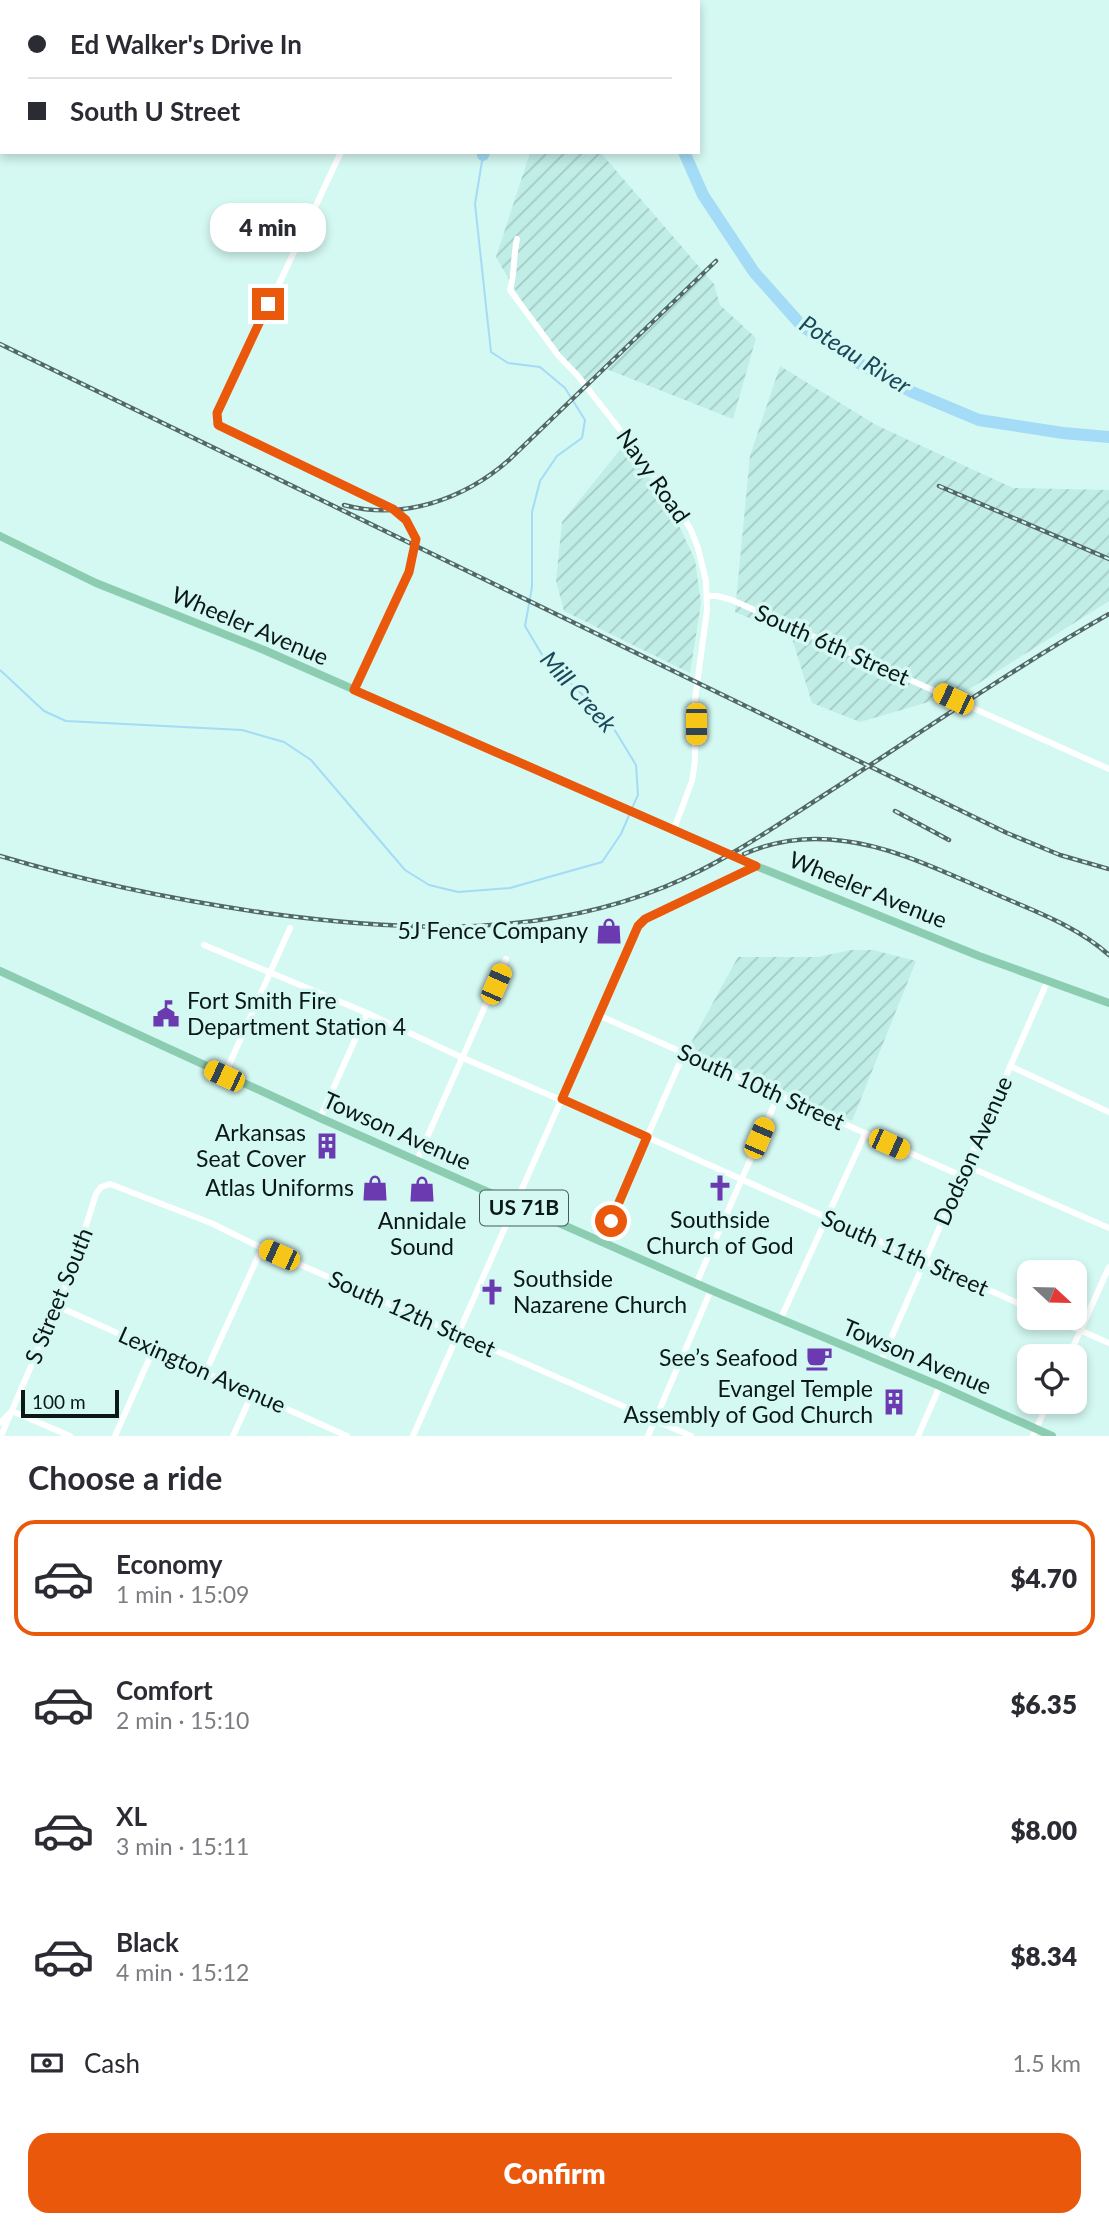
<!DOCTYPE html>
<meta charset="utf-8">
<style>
:root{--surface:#fff;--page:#f2f2f3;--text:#2b2b33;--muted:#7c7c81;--line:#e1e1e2;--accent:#ea580c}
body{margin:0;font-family:Lato,sans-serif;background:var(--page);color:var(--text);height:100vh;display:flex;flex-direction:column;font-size:26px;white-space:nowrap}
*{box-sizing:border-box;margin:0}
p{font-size:23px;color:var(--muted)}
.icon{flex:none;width:38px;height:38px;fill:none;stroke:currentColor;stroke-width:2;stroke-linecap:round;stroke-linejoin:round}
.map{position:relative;height:1436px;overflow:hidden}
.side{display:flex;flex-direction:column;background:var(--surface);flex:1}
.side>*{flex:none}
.hud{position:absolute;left:0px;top:0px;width:700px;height:154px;box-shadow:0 4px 10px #0003;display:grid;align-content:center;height:154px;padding:0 28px;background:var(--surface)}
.needle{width:46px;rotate:112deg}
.controls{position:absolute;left:1017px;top:1260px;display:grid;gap:14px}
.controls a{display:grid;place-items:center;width:70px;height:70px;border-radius:14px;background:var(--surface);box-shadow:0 4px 10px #0003;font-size:35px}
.scale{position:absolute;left:21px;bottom:18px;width:98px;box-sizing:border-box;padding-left:7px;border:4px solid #0b1817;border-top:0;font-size:19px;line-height:24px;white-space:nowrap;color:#0b1817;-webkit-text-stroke:5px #d4f8f2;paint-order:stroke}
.end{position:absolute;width:32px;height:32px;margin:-16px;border:9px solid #ea580c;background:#fff;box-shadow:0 0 0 4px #fff}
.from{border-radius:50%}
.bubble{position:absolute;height:49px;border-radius:21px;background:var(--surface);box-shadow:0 4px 10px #0003;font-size:23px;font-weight:800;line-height:49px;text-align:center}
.car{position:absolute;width:21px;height:42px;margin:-21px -10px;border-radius:9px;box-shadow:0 0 5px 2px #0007;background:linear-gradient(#f5c518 24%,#345 0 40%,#f5c518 0 76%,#345 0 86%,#f5c518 0)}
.hud b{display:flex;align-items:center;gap:24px;height:66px;font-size:26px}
.hud b+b{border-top:2px solid var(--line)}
.hud i{width:18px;height:18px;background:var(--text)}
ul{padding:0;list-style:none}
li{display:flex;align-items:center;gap:21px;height:116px;margin:0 14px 10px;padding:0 14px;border:4px solid transparent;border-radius:21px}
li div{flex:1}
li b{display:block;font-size:26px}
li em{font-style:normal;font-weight:800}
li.selected{border-color:var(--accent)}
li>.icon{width:63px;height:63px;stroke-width:1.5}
h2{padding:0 28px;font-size:32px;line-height:84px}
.pay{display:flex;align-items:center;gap:18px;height:77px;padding:0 28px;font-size:26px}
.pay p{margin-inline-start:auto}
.cta{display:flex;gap:14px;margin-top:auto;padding:14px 28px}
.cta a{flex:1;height:80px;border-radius:21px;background:var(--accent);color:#fff;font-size:28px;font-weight:800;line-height:80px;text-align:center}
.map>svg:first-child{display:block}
</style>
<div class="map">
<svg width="1109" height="1436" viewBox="0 0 1109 1436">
<defs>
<pattern id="industrial-furrows" width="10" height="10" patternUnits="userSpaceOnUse" patternTransform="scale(1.75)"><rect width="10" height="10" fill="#c0ede6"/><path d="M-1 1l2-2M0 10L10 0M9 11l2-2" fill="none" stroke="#a4cac5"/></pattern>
</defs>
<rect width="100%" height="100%" fill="#d4f8f2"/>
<path fill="url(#industrial-furrows)" d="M600 152 714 284 720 305 756 338 733 419 604 368 589 387 536 326 496 257 530 153Z
M780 366 876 425 1013 488 1109 490V601L966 691 860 722 812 703 791 635 735 612 750 456Z
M623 446 667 500 695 560 701 603 690 673 564 611 556 581 562 522Z
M851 950H873L916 961 852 1121 694 1050 692 1041 738 957H818Z"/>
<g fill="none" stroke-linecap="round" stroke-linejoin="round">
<path stroke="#a4dbf7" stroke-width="2" d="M483 155 475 204 491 352 508 363 540 367 565 388 585 420 582 438 557 456 540 481 532 512V587L525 626 544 658 608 719 636 765 638 795 632 808
M0 670 44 711 66 721 242 730 284 742 311 760 405 870 429 885 458 892 510 888 602 862 621 834 630 813"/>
<path stroke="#a4dbf7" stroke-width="12" d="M631 0 632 2
M684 152 703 195 754 272 802 326 857 362 912 392 979 420 1063 433 1109 437
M483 155 484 152"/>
<path stroke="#fff" stroke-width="6" d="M125 0 129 2
M254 0 255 2
M341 152 216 418 218 425 222 428 393 509 406 520 415 534 414 557 409 572 354 690
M517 239C513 256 515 274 510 290L558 355 578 376 667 490 691 530 698 548 706 581 707 610 695 699V761L692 781 674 829
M707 596H717L732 600 1109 769
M204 945 367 1013 463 1058 647 1137 1029 1308
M598 1015 962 1176
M1010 1066 1109 1112
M224 1076 290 928
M320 1118 367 1013
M417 1160 506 959
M967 1166 1109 1228
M601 1242 684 1053
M696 1284 778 1096
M57 1306 347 1436
M1052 1318 1109 1343
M780 1320 865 1134
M1069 1356 1109 1267
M881 1361 1048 980
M206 1371 262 1248
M0 1423 12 1411 70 1436
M1 1436 71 1273 96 1194 101 1187 110 1184 211 1223 262 1248 691 1436
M115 1436 154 1348
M233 1436 253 1392
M413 1436 638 926 645 919 756 866
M648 1436 711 1290
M918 1436 940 1386
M1033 1436 1048 1402"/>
<path stroke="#8ccdb2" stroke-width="8" d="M174 2V0
M0 91H2
M0 536 96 583 264 650 756 866 979 956 1109 1003
M0 971 320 1118 711 1290 940 1386 1052 1436"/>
<g stroke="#536866" stroke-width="4.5">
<path id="rail" d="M0 344 1007 833 1060 855 1109 869
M939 486 1109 559
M344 505C402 521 465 499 509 460L716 261
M895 811 949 840
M744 854C776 840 809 836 844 841 894 847 944 872 991 892 1031 910 1076 925 1109 955
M0 856C87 882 175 900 265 913 406 932 552 940 685 878 734 855 779 824 824 795 919 734 1012 669 1109 614"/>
</g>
<use href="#rail" stroke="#d4f8f2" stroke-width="2" stroke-dasharray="5" stroke-linecap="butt"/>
</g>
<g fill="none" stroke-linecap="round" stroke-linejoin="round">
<path stroke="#ea580c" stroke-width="9" d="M268 304 217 413 218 425 393 509 406 520 416 539 409 572 354 690 756 866 645 919 638 926 562 1099 647 1137 611 1221"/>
</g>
<defs>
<g id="shop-bare" transform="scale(2.1)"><path d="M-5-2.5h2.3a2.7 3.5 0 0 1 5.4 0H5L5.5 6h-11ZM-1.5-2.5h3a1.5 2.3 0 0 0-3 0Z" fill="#6b3ab1" stroke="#d4f8f2" stroke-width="2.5" paint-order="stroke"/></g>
<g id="civic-bare" transform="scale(2.1)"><path d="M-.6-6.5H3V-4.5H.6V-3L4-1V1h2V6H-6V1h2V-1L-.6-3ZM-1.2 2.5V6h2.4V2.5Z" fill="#6b3ab1" stroke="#d4f8f2" stroke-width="2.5" paint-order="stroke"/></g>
<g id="building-bare" transform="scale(2.1)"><path d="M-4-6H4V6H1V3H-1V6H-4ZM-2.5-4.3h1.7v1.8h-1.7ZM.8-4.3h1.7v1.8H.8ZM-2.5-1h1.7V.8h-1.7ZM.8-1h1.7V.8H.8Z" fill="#6b3ab1" stroke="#d4f8f2" stroke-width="2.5" paint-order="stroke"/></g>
<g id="church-bare" transform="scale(2.1)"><path d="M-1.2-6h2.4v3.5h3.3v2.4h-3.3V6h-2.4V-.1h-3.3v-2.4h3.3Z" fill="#6b3ab1" stroke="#d4f8f2" stroke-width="2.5" paint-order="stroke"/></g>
<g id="cafe-bare" transform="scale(2.1)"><path d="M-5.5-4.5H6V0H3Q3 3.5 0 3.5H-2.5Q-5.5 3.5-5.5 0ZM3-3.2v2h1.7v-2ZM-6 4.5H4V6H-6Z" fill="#6b3ab1" stroke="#d4f8f2" stroke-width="2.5" paint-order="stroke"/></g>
</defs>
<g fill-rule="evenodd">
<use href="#shop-bare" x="609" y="931"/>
<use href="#civic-bare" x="166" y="1014"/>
<use href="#building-bare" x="327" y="1146"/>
<use href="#shop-bare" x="375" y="1188"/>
<use href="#church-bare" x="720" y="1188"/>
<use href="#shop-bare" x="422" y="1189"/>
<use href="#church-bare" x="492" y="1292"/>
<use href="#cafe-bare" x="819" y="1358"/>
<use href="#building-bare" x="894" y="1402"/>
</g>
<g text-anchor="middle" stroke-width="7" stroke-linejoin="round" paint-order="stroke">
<rect fill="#d4f8f2" stroke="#475b59" stroke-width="2" x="480" y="1190.5" width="88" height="35" rx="5"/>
<g font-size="21" font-weight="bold" fill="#0b1817">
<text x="524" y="1215">US 71B</text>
</g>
<g font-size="23" fill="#0b1817" stroke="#d4f8f2">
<text transform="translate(653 476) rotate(55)" y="8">Navy Road</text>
<text transform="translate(250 626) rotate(23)" y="8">Wheeler Avenue</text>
<text transform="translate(832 645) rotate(24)" y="8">South 6th Street</text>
<text transform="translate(868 890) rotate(22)" y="8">Wheeler Avenue</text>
<text transform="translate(761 1087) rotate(24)" y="8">South 10th Street</text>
<text transform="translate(397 1131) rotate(24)" y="8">Towson Avenue</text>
<text transform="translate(973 1151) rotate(-66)" y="8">Dodson Avenue</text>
<text transform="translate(905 1253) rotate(24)" y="8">South 11th Street</text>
<text transform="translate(59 1296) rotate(-68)" y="8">S Street South</text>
<text transform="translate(412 1314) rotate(24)" y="8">South 12th Street</text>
<text transform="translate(917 1357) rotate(23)" y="8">Towson Avenue</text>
<text transform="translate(202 1370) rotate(24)" y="8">Lexington Avenue</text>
</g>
<g font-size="23" fill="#0b1817" stroke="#d4f8f2" text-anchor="end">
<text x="588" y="939">5J Fence Company</text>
<text x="187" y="1009" text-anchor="start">Fort Smith Fire<tspan x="187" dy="26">Department Station 4</tspan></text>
<text x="306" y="1141">Arkansas<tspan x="306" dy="26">Seat Cover</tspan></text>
<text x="354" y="1196">Atlas Uniforms</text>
<text x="720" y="1228" text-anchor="middle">Southside<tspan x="720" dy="26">Church of God</tspan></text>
<text x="422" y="1229" text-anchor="middle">Annidale<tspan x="422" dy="26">Sound</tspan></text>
<text x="513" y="1287" text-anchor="start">Southside<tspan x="513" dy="26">Nazarene Church</tspan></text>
<text x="798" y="1366">See’s Seafood</text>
<text x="873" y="1397">Evangel Temple<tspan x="873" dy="26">Assembly of God Church</tspan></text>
</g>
<g font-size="24" font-style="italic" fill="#1b485c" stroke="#d4f8f2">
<text transform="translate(855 355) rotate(32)" y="8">Poteau River</text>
<text transform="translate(578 692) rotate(48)" y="8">Mill Creek</text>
</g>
</g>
</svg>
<div class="controls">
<a><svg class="needle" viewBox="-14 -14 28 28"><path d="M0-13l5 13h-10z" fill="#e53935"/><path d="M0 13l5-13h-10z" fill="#7c7c81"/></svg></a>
<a><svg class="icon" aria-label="locate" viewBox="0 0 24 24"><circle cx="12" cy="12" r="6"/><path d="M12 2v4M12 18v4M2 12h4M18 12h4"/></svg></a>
</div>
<div class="scale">100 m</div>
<i class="end from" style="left:611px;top:1221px"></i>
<i class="end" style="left:268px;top:304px"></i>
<div class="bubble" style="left:210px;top:203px;width:116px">4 min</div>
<i class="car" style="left:953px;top:699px;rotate:296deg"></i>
<i class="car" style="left:696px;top:724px;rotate:180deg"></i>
<i class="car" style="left:496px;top:984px;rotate:24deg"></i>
<i class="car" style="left:224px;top:1076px;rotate:295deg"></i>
<i class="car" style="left:759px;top:1138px;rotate:23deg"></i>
<i class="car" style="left:889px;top:1144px;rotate:114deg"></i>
<i class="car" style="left:279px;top:1255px;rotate:294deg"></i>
<div class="hud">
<b><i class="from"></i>Ed Walker's Drive In</b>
<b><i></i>South U Street</b>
</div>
</div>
<section class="side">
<h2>Choose a ride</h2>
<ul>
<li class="selected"><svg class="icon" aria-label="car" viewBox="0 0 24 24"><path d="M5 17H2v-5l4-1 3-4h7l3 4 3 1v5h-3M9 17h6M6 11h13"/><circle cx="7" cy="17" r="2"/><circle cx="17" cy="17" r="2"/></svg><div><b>Economy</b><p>1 min · 15:09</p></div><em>$4.70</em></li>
<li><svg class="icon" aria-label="car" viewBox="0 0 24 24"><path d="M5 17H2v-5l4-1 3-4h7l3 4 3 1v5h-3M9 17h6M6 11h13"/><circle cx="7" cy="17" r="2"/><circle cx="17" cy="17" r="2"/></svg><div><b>Comfort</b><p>2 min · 15:10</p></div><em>$6.35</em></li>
<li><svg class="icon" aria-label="car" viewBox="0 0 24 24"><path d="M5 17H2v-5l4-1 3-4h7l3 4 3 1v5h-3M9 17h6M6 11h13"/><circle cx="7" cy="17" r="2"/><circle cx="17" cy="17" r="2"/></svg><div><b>XL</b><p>3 min · 15:11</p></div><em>$8.00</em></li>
<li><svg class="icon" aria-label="car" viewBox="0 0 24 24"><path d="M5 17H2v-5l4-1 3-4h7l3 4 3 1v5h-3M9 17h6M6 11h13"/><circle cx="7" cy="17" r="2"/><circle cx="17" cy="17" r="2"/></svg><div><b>Black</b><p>4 min · 15:12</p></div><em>$8.34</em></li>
</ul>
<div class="pay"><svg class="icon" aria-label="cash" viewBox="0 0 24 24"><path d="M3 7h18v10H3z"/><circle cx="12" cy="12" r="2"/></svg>Cash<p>1.5 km</p></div>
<div class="cta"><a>Confirm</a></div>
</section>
